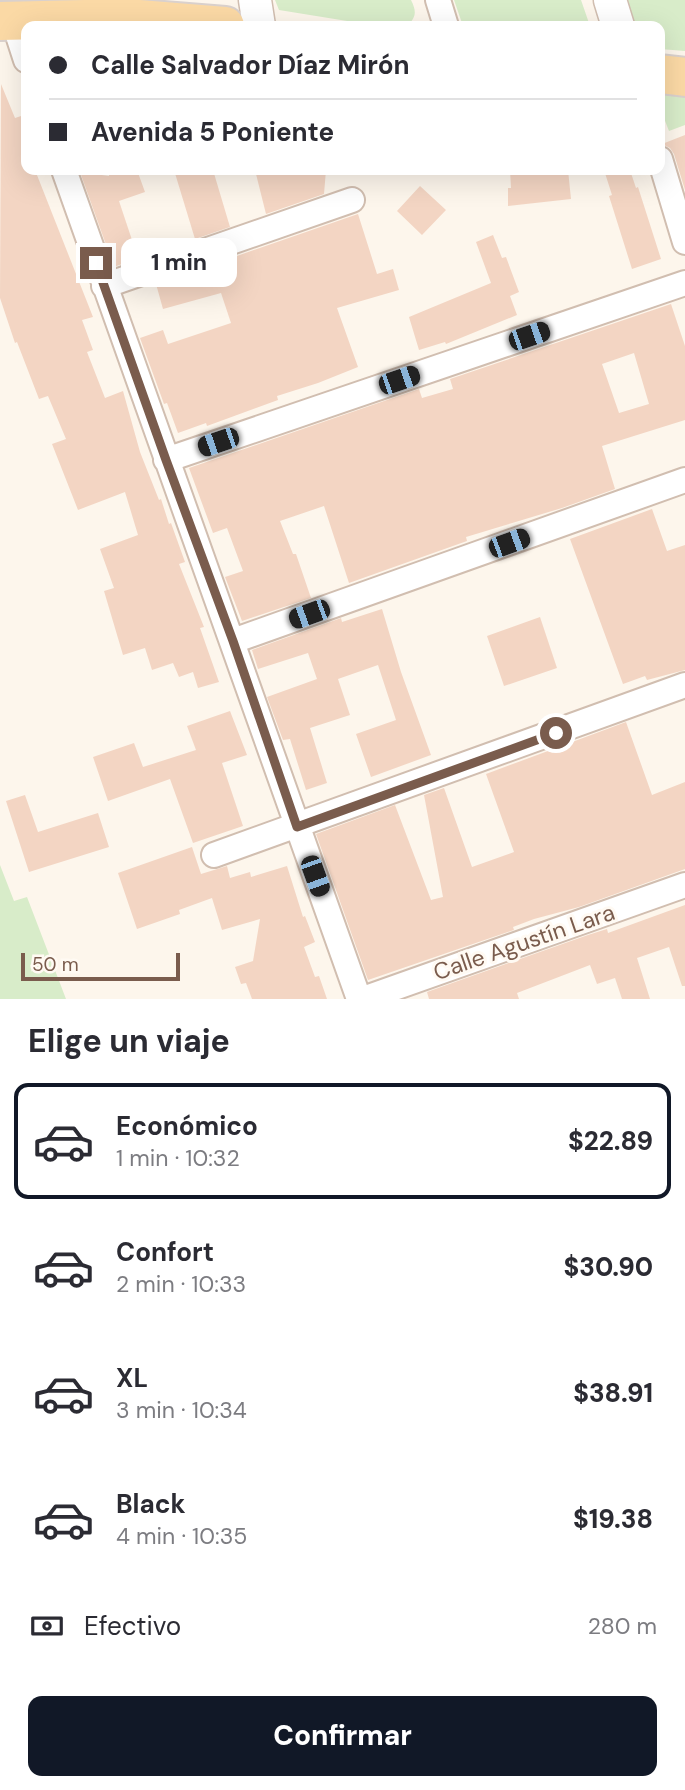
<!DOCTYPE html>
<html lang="es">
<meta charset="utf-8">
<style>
:root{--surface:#fff;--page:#f2f2f3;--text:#2b2b33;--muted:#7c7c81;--line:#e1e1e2;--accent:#111827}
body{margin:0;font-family:"DM Sans",sans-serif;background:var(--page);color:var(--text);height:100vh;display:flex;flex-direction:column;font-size:26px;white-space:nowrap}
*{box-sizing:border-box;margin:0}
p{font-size:23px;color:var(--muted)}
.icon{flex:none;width:38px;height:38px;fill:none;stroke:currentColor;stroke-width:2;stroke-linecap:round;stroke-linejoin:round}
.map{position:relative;height:999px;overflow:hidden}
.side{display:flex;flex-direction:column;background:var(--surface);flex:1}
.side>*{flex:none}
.guide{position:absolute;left:21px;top:21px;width:644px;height:154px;border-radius:14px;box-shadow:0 7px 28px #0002;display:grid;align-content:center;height:154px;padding:0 28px;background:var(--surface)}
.scale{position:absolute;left:21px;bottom:18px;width:159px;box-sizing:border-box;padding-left:7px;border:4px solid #7a5c4d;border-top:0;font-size:19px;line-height:24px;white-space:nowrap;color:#7a5c4d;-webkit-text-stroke:5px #fffaf3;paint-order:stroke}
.end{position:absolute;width:32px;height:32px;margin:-16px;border:9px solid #7a5c4d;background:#fff;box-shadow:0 0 0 4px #fff}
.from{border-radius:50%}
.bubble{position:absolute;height:49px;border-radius:14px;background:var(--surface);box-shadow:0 7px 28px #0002;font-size:23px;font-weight:800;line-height:49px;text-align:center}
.car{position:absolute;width:21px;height:42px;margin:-21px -10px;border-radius:9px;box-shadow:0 0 5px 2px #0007;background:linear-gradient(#222 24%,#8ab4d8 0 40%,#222 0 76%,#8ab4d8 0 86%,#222 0)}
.guide b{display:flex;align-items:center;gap:24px;height:66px;font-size:26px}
.guide b+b{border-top:2px solid var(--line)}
.guide i{width:18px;height:18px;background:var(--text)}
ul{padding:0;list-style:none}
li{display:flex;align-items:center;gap:21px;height:116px;margin:0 14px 10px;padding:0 14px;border:4px solid transparent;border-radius:14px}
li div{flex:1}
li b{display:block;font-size:26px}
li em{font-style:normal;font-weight:800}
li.current{border-color:var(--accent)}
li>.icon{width:63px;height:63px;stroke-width:1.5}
h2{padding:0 28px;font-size:32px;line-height:84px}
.pay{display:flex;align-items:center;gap:18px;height:77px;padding:0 28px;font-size:26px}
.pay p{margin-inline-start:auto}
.button{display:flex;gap:14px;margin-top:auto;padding:14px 28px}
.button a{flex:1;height:80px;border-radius:14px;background:var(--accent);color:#fff;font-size:28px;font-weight:800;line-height:80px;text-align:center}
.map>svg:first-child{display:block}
</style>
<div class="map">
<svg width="685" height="999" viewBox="0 0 685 999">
<rect width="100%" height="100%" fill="#fdf6ec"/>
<path fill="#d8ecc9" d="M275 0H411C417 12 416 17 407 26H378L279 10Z
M454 0H581L590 26H463Z
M623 0H685V51L660 49V26H631Z
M660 89 685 91V125L669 131 660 108Z
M0 865 14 901 27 897 66 999H0Z"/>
<path fill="#f3d5c3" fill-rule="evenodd" d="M1 84 15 118 21 116 26 130V170H35L93 317 82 320 93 350 87 352 105 398 123 391 140 452 159 500 161 499 169 524 171 523 185 562 179 564 204 627 200 628 219 682 198 688 193 672 179 677 173 663 152 670 145 648 123 655 104 591 114 588 100 549 138 535 125 492 78 510 52 444 66 439 48 396 39 399 17 342 15 343 0 298Z
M685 135V190L674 154 670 148 662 144Z
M109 170H137L145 192 119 201 138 258 114 267 80 172 109 176Z
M174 170H213L230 227 195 239Z
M255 170H326L324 194 266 214Z
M510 170H568L571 199 508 206V188H511Z
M604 170H630L636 188 638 187 661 259 632 269 609 196 612 195Z
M420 186 446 210 422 235 397 211Z
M358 214 377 274 393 269 399 290 337 308 358 367 318 383 277 396 278 400 207 426 206 423 178 433 167 403 164 404 140 338 163 330 168 344 231 323 221 293 163 309 156 284Z
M493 235 502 258 506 257 519 292 510 296 517 315 446 344 445 342 419 350 409 317 491 283 476 242Z
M671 304 685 346V420L602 446 615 489 562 508 466 537 467 541 349 583 324 506 280 521 293 554H296L311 598 242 621 225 577 243 571 227 528 213 533 189 468 419 389 422 398 453 389 450 379ZM634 353 649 404 619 413 602 364Z
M652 509 667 551 685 545V670L647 680 645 676 623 684 570 539Z
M382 609 401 672 431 755 371 777 356 734 396 720 378 665 338 679 350 715 310 728 327 783 306 790 290 739 283 740 267 697 317 679 308 653 258 669 252 650 341 618 342 622Z
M540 617 557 668 504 686 487 636Z
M230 711 247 755 222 763 243 826 193 843 170 779 108 801 93 757 134 743 143 767 196 750 187 726Z
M626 722 652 795 685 782V869L579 907 534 919 513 927 514 930 368 980 316 834 395 805 431 900 443 897 424 795 444 788 472 867 514 852 486 774Z
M25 795 38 832 98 813 109 847 29 872 6 801Z
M192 847 201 874 227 866 230 878 250 872 251 877 287 866 303 917 305 916 315 942 304 947 315 977 319 976 327 999H252L246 983 241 984 235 967 253 961 260 919 222 930 212 898 179 910 180 914 137 929 118 873Z
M685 905V986H682L669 947 637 958 650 999H622L615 978 597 984 590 965 517 993 519 999H429L427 992 588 935 607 929 608 933Z"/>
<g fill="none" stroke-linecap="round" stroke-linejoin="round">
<g stroke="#d1beb0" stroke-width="28">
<path id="minor" d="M438 0 446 26
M13 20 26 60
M660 159 685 242
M64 170 359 999
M104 286 352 200
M166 460 685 283
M233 641 685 480
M214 855 685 685
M363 999 685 885"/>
</g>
<g stroke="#d1beb0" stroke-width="35">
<path id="tertiary" d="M255 0 259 26
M610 0 618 26"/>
</g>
<g stroke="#dad1cd" stroke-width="42">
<path id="primary" d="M0 21 127 18 225 26
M660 74 685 77"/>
</g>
<use href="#minor" stroke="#fff" stroke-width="24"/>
<use href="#tertiary" stroke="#fff" stroke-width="32"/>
<use href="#primary" stroke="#fbd9a5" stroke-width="38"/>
</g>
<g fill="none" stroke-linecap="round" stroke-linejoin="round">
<path stroke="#7a5c4d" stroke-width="9" d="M96 263 166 460 233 641 297 827 556 733"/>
</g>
<g text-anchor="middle" stroke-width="6" stroke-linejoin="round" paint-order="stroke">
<g font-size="23" fill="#7a5c4d" stroke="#fffaf3">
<text transform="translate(524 942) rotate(-19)" y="8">Calle Agustín Lara</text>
</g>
</g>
</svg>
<div class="scale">50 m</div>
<i class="end from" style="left:556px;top:733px"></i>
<i class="end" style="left:96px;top:263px"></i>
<div class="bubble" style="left:121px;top:238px;width:116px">1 min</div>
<i class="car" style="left:529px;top:336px;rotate:71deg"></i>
<i class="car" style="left:399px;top:380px;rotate:71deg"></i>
<i class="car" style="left:218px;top:442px;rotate:251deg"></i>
<i class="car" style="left:509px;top:543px;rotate:70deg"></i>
<i class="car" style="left:309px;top:614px;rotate:250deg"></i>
<i class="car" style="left:315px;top:876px;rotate:160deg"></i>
<div class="guide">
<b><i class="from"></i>Calle Salvador Díaz Mirón</b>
<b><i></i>Avenida 5 Poniente</b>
</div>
</div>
<section class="side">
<h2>Elige un viaje</h2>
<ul>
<li class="current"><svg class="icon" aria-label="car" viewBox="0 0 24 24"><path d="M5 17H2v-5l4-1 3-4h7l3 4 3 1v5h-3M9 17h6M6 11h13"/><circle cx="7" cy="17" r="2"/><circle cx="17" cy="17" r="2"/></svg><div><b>Económico</b><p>1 min · 10:32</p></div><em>$22.89</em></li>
<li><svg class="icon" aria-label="car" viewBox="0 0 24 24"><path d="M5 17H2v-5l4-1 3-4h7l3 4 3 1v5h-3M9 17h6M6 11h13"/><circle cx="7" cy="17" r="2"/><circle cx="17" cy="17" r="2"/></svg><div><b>Confort</b><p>2 min · 10:33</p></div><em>$30.90</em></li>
<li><svg class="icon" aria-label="car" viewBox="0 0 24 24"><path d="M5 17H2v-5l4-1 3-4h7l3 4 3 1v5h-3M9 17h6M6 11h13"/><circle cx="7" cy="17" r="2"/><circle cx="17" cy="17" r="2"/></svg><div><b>XL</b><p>3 min · 10:34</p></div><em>$38.91</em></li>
<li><svg class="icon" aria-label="car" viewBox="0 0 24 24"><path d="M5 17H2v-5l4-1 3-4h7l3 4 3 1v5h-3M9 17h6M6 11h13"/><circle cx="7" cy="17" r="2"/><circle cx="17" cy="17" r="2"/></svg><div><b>Black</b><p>4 min · 10:35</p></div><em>$19.38</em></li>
</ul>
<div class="pay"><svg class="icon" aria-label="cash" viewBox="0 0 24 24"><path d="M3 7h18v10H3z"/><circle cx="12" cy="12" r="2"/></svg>Efectivo<p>280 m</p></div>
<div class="button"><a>Confirmar</a></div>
</section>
